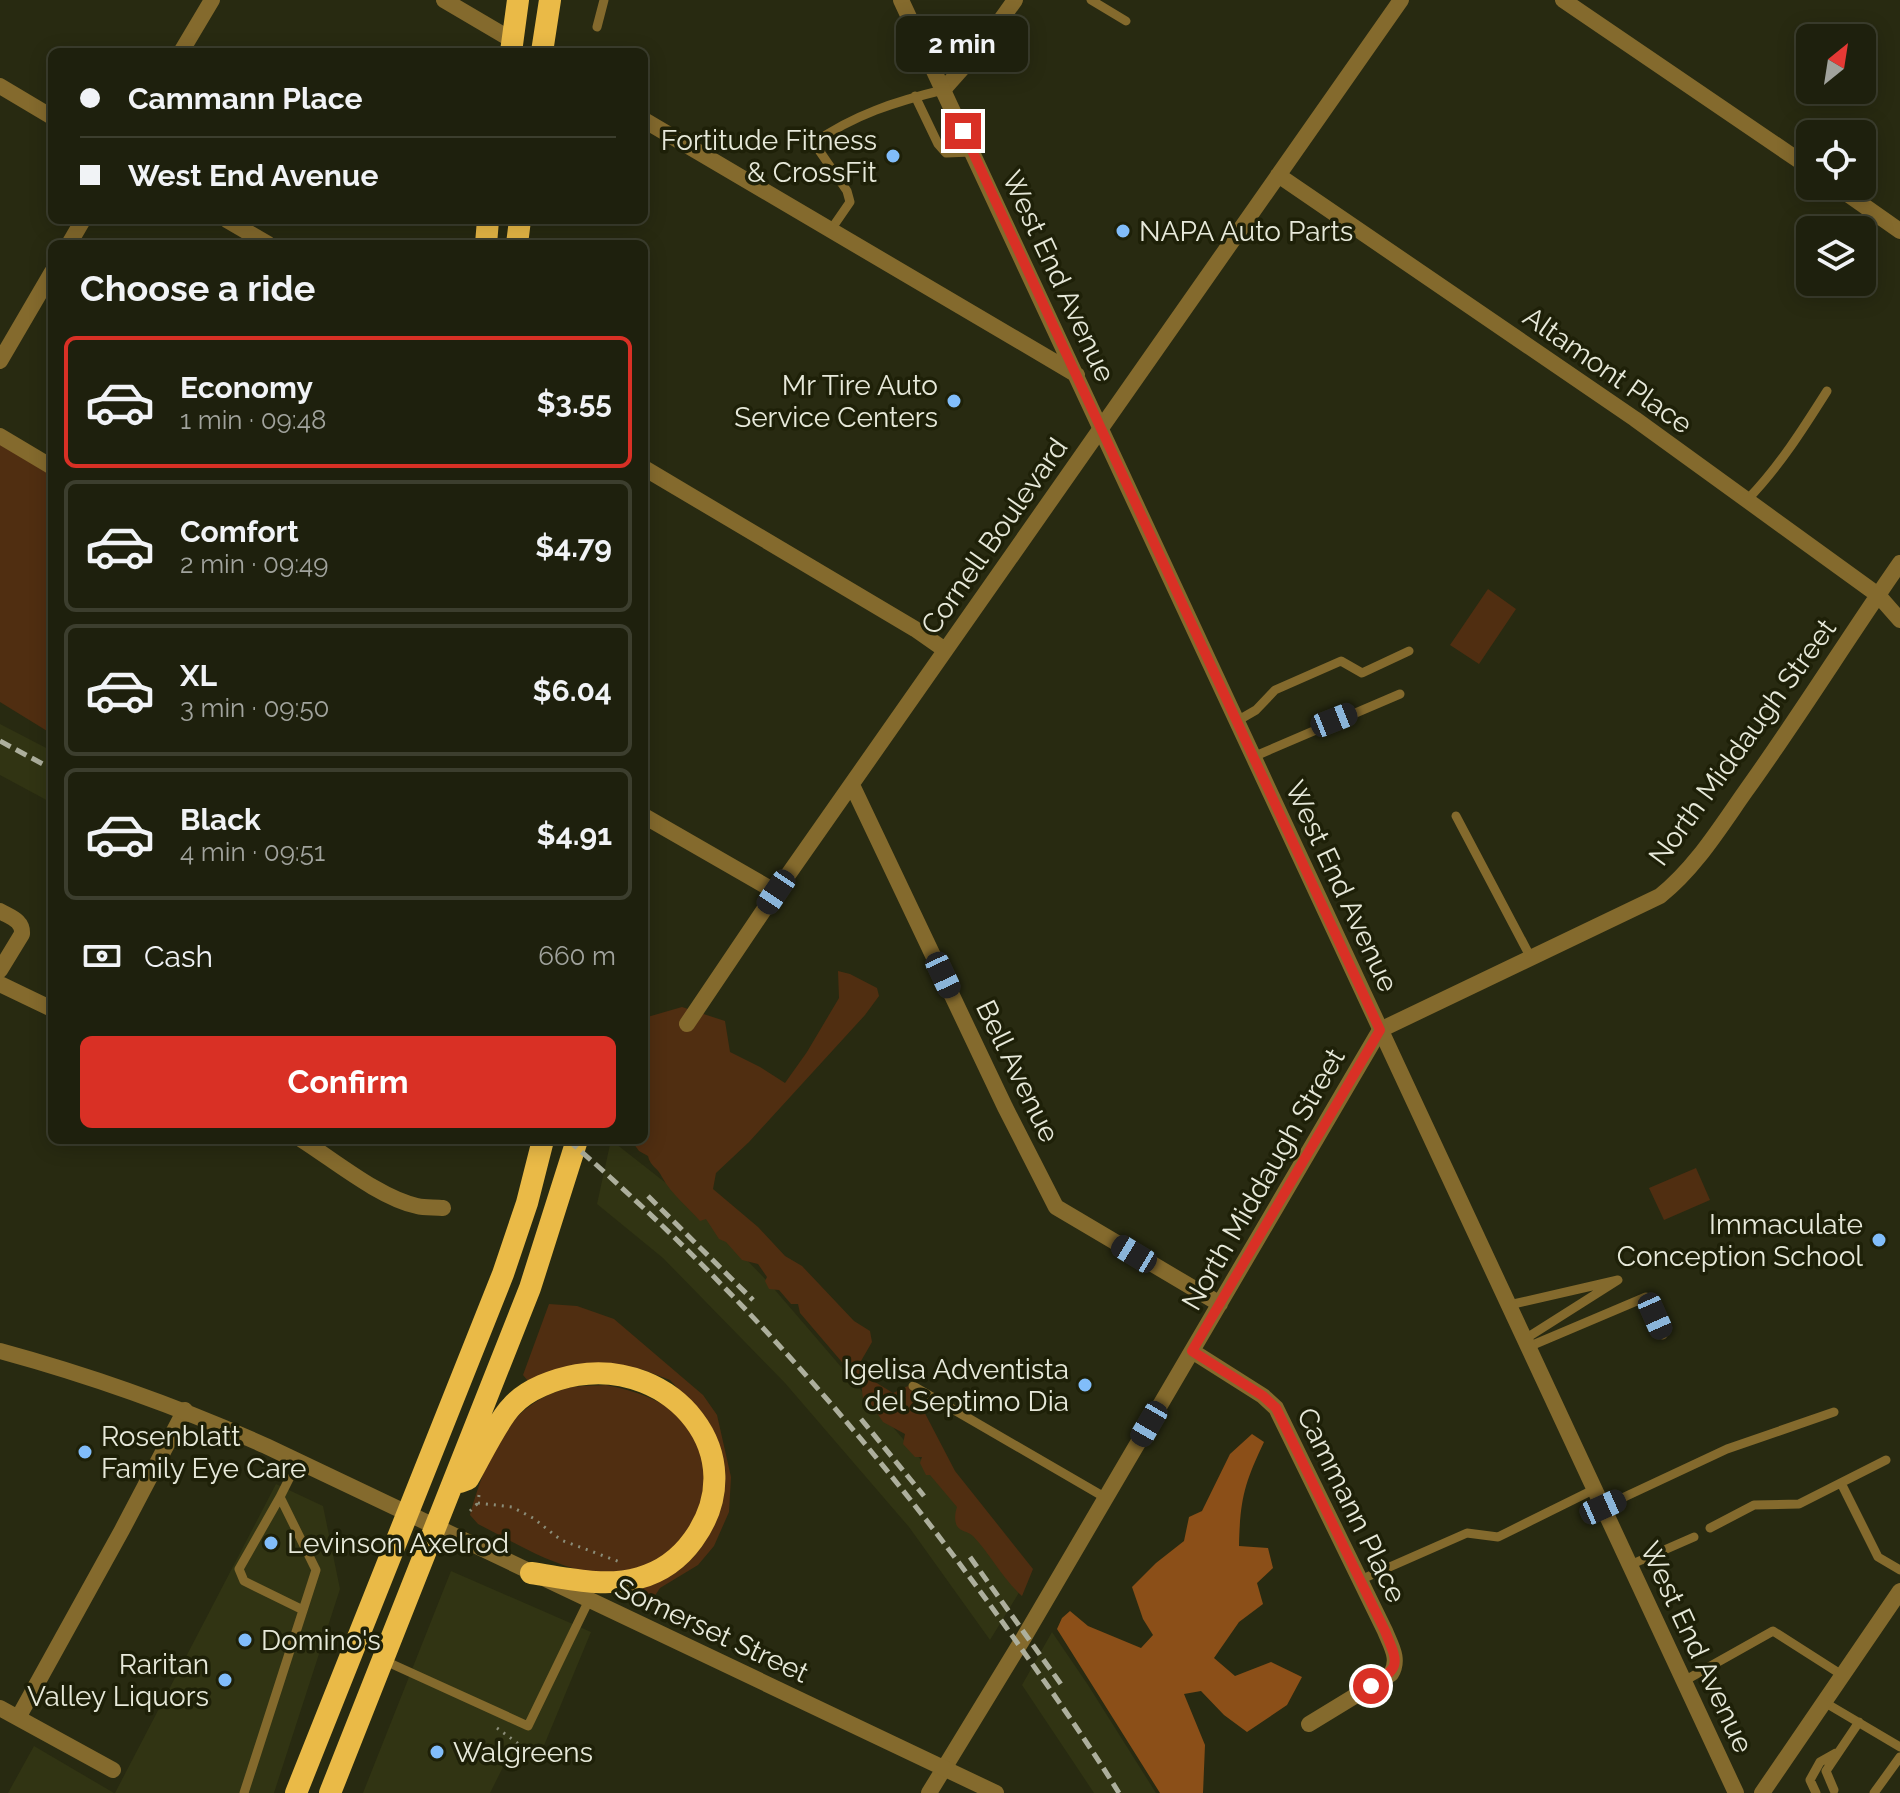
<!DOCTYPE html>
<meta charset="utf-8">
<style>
:root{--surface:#1e200d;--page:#262816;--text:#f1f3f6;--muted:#a1a39d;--line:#3c3e2e;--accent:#d93025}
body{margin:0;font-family:Raleway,sans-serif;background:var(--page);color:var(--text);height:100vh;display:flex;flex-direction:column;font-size:30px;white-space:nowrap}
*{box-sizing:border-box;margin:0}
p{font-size:26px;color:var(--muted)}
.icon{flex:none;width:44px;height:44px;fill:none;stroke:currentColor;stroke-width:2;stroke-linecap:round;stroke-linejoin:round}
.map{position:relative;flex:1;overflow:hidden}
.drawer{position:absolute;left:48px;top:240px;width:600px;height:904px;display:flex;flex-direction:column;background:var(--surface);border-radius:12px;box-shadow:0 4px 20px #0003,0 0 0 2px var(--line)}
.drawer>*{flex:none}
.top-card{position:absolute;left:48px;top:48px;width:600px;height:176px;border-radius:12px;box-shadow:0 4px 20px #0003,0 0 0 2px var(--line);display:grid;align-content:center;height:176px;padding:0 32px;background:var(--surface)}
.needle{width:52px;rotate:30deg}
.controls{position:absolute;left:1796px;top:24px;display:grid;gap:16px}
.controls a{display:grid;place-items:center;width:80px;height:80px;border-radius:12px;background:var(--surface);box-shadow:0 4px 20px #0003,0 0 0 2px var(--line);font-size:40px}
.end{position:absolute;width:36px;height:36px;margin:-18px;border:10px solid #d93025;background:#fff;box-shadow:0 0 0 4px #fff}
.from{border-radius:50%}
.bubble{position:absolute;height:56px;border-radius:12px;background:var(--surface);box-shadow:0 4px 20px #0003,0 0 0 2px var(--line);font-size:26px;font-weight:700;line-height:56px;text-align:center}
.car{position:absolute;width:24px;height:48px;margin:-24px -12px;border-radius:10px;box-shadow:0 0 6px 2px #0007;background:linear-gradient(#222 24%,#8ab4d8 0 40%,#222 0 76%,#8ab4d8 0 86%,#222 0)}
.top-card b{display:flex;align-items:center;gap:28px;height:76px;font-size:30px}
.top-card b+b{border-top:2px solid var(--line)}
.top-card i{width:20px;height:20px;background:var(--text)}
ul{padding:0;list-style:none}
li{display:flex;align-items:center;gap:24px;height:132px;margin:0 16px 12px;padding:0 16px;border:4px solid var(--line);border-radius:12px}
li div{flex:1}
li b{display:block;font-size:30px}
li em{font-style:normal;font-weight:700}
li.selected{border-color:var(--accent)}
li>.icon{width:72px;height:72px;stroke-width:1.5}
h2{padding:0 32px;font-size:36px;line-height:96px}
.pay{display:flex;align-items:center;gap:20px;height:88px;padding:0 32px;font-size:30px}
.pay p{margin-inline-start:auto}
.primary-button{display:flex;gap:16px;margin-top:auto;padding:16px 32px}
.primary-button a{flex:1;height:92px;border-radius:12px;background:var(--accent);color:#fff;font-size:32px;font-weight:700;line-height:92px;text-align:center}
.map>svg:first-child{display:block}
</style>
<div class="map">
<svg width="1900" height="1793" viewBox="0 0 1900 1793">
<rect width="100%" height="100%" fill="#282a11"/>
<path fill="#313413" d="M0 724 52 751V803L0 775Z
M611 1140 694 1205 769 1283 940 1482 1023 1586 990 1640 909 1527 785 1383 663 1258 597 1204Z
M276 1484 323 1506 340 1589 274 1793H115Z
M451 1571 591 1632 538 1760 504 1765 490 1793H363Z
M1052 1632 1088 1685 1156 1793H1094L1022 1685Z
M34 1746 114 1793H8Z"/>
<path fill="#502e11" d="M0 442 52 473V734L0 702Z
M1488 589 1516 609 1479 664 1450 645Z
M838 971 850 974 877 988 879 996 865 1015 749 1142 716 1173 713 1189 758 1227 785 1256 802 1266 854 1321 870 1331 872 1342 861 1361 862 1374 893 1393 908 1386 917 1398 955 1471 1033 1569 1022 1596C1002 1578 991 1555 973 1536 968 1531 961 1532 957 1526 954 1520 955 1513 957 1507L930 1475H926L920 1463 922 1457H915L903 1444 905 1434 883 1422 871 1404 863 1399 861 1382 852 1381 847 1376V1368L800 1313 798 1304H791L779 1290 769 1289 765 1281 767 1277 758 1264 742 1260 726 1242 719 1239 706 1219 700 1221C686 1205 672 1195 662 1177 658 1168 650 1166 648 1156L639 1151 631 1140H644V1018L682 1007 725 1021 730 1052 760 1067 785 1083 807 1052 839 998Z
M1696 1168 1710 1200 1664 1220 1649 1188Z
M549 1304 577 1306 614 1319 703 1395 717 1415 731 1477 729 1512 714 1546 698 1565 660 1588 650 1603 630 1593 648 1586 696 1554 711 1531 719 1509 705 1418 670 1380 641 1369 601 1366 528 1381 523 1375Z
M606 1385C637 1391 672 1402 690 1430 726 1482 691 1555 633 1572 621 1576 597 1574 585 1571 547 1563 512 1541 478 1524L470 1515C486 1459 506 1404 568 1388 580 1385 594 1386 606 1385Z"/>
<path fill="#8b4f18" d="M1252 1434 1264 1442C1244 1484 1240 1500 1239 1546L1268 1548 1273 1568 1257 1583 1263 1604 1239 1622 1214 1658 1235 1676 1271 1662 1302 1677 1287 1705 1247 1732 1224 1715 1201 1691 1184 1694 1205 1745 1203 1793H1160L1057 1629 1062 1618 1070 1611 1088 1626 1141 1648 1153 1635 1143 1619 1132 1587 1156 1563 1184 1541 1189 1517 1202 1511 1230 1454Z"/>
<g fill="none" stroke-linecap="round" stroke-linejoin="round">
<path stroke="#8b8d79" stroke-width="3" stroke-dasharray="2 6" stroke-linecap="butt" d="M479 1495 478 1503 512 1507 533 1518 561 1540 620 1562
M470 1511 478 1503
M497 1728 531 1753"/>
<path stroke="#846a2d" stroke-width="9" d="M1091 0 1126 21
M597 27 604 0
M915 96 938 144 946 153 972 152
M830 231 850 202 847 191 814 143C853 115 897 101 943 90
M1747 500C1779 467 1803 429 1827 391
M1237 721 1256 710 1275 690 1341 661 1362 673 1409 651
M1253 757 1400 694
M1456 816 1531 958
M1509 1305 1618 1280 1525 1339
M1528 1347 1646 1297 1663 1335
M913 1386 1106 1498
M1841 1483 1878 1557 1900 1570
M280 1497 239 1569 244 1581 303 1610
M1603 1507 1727 1449 1834 1412
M1710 1528 1754 1505 1799 1504 1886 1460
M1630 1565 1694 1537
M1360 1580 1467 1533 1498 1537 1595 1489
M383 1660 528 1726 589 1600
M1684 1681 1773 1631 1842 1675
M1824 1702 1900 1747
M1834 1790 1826 1771 1859 1722
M244 1793 316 1570 280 1497 298 1461
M1816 1793 1810 1780 1820 1762 1836 1753
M1874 1793 1900 1757"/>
<path stroke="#846a2d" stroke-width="16" d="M1563 0 1810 168
M181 52 212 0
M0 86 52 117
M943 90 983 45 1015 0
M1278 175 1635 419 1878 595 1900 620
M1836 186 1900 231
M227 220 268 244
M69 244 83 220
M0 361 52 272
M0 436 52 467
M644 468 915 629 945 650
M852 785 1005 1107 1056 1207 1220 1304
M644 816 776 892
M0 911C10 917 23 920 22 934L0 970
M0 984 52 1009
M687 1024 776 892 1401 0
M302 1140C335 1161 380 1198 417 1206 425 1208 435 1207 443 1208
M1192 1351 1263 1396 1276 1408 1385 1631C1391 1646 1400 1659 1391 1674L1309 1724
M0 1708 113 1770
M18 1718 122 1530 185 1410
M929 1793 1023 1639 1380 1030 1660 896C1695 868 1719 829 1745 792 1799 717 1847 639 1900 563"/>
<path stroke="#846a2d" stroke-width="16" d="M444 0 512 40
M901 0 1736 1793
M644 120 1077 375
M0 1351C92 1376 179 1407 266 1446L996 1793
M1762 1793 1900 1591"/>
<path stroke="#eaba47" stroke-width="22" d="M511 52 518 0
M542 52 550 0
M486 244 488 220
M517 244 520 220
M460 1482 468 1479C479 1460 498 1420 512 1406 527 1389 555 1379 577 1375 672 1359 755 1455 693 1540 680 1558 661 1572 639 1578 604 1588 566 1578 531 1573
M296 1793 503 1274 527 1203 543 1140
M330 1793 530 1288 577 1140"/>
<path stroke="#adaf9d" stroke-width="5" stroke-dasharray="12 6" stroke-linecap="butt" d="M0 741 52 769
M568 1140C735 1284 878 1448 1006 1627 1045 1682 1084 1736 1119 1793
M648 1196 753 1300
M861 1419 924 1496
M970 1557 1063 1687"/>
</g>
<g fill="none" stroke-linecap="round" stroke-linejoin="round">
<path stroke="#d93025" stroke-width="10" d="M963 131 1380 1030 1192 1351 1263 1396 1276 1408 1385 1631C1398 1663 1402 1667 1371 1686"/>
</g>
<g fill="#81bdfa" stroke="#1e2008" stroke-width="3">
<circle cx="893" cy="156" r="8"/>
<circle cx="1123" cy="231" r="8"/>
<circle cx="954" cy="401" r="8"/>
<circle cx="1879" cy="1240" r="8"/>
<circle cx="1085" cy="1385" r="8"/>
<circle cx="85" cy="1452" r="8"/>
<circle cx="271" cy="1543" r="8"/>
<circle cx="245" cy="1640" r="8"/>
<circle cx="225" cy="1680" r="8"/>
<circle cx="437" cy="1752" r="8"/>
</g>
<g text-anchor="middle" stroke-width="7" stroke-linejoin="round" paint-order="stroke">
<g font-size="28" fill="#e7e9da" stroke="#1e2008" text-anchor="end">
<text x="877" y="150">Fortitude Fitness<tspan x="877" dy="32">&amp; CrossFit</tspan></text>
<text x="1139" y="241" text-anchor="start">NAPA Auto Parts</text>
<text x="938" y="395">Mr Tire Auto<tspan x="938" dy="32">Service Centers</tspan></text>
<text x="1863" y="1234">Immaculate<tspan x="1863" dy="32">Conception School</tspan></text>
<text x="1069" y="1379">Igelisa Adventista<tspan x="1069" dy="32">del Septimo Dia</tspan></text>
<text x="101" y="1446" text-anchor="start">Rosenblatt<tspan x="101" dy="32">Family Eye Care</tspan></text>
<text x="287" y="1553" text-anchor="start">Levinson Axelrod</text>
<text x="261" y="1650" text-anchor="start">Domino's</text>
<text x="209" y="1674">Raritan<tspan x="209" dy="32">Valley Liquors</tspan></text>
<text x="453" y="1762" text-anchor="start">Walgreens</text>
</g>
<g font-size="28" fill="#e7e9da" stroke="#1e2008">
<text transform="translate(1059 276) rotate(65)" y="10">West End Avenue</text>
<text transform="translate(1608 370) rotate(35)" y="10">Altamont Place</text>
<text transform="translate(994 536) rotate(-55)" y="10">Cornell Boulevard</text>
<text transform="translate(1742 742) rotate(-54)" y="10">North Middaugh Street</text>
<text transform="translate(1342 886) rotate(65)" y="10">West End Avenue</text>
<text transform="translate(1018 1071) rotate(64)" y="10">Bell Avenue</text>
<text transform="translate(1263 1179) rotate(-60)" y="10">North Middaugh Street</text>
<text transform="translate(1352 1505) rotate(64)" y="10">Cammann Place</text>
<text transform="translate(712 1630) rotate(25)" y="10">Somerset Street</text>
<text transform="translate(1697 1647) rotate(65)" y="10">West End Avenue</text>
</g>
</g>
</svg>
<div class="controls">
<a><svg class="needle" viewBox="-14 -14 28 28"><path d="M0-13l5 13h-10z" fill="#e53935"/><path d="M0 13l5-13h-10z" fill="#a1a39d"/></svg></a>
<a><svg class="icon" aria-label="locate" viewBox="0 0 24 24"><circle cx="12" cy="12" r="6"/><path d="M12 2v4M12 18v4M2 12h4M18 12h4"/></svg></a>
<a><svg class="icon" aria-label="layers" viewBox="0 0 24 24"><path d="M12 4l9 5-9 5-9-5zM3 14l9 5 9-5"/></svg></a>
</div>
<i class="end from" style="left:1371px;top:1686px"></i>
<i class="end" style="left:963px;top:131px"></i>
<div class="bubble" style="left:896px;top:16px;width:132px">2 min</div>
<i class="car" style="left:1334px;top:720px;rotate:68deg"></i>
<i class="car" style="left:776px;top:892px;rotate:214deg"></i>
<i class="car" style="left:943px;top:975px;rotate:155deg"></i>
<i class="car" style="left:1134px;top:1254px;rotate:301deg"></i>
<i class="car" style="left:1655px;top:1316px;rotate:156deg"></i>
<i class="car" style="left:1149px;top:1424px;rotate:210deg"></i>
<i class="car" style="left:1603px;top:1507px;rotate:66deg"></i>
<div class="top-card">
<b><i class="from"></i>Cammann Place</b>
<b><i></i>West End Avenue</b>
</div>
<section class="drawer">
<h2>Choose a ride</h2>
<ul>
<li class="selected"><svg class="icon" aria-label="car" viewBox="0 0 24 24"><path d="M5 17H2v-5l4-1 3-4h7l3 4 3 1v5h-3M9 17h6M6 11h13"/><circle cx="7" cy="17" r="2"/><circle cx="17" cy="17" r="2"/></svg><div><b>Economy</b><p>1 min · 09:48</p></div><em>$3.55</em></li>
<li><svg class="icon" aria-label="car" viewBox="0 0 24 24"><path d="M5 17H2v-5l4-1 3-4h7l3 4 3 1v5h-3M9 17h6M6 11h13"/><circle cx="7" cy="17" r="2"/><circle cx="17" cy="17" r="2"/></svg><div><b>Comfort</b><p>2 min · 09:49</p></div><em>$4.79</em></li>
<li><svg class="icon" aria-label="car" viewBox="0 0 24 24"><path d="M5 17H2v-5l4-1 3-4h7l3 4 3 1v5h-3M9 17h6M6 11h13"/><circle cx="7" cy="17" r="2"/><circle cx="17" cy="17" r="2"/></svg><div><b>XL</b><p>3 min · 09:50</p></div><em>$6.04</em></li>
<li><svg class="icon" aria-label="car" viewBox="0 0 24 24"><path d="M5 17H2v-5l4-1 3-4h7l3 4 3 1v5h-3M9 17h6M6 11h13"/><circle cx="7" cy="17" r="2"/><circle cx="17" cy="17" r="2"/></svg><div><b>Black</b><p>4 min · 09:51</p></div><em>$4.91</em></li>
</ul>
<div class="pay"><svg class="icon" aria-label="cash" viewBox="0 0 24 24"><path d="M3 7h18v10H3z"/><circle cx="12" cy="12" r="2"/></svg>Cash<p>660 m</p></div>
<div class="primary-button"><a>Confirm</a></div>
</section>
</div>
